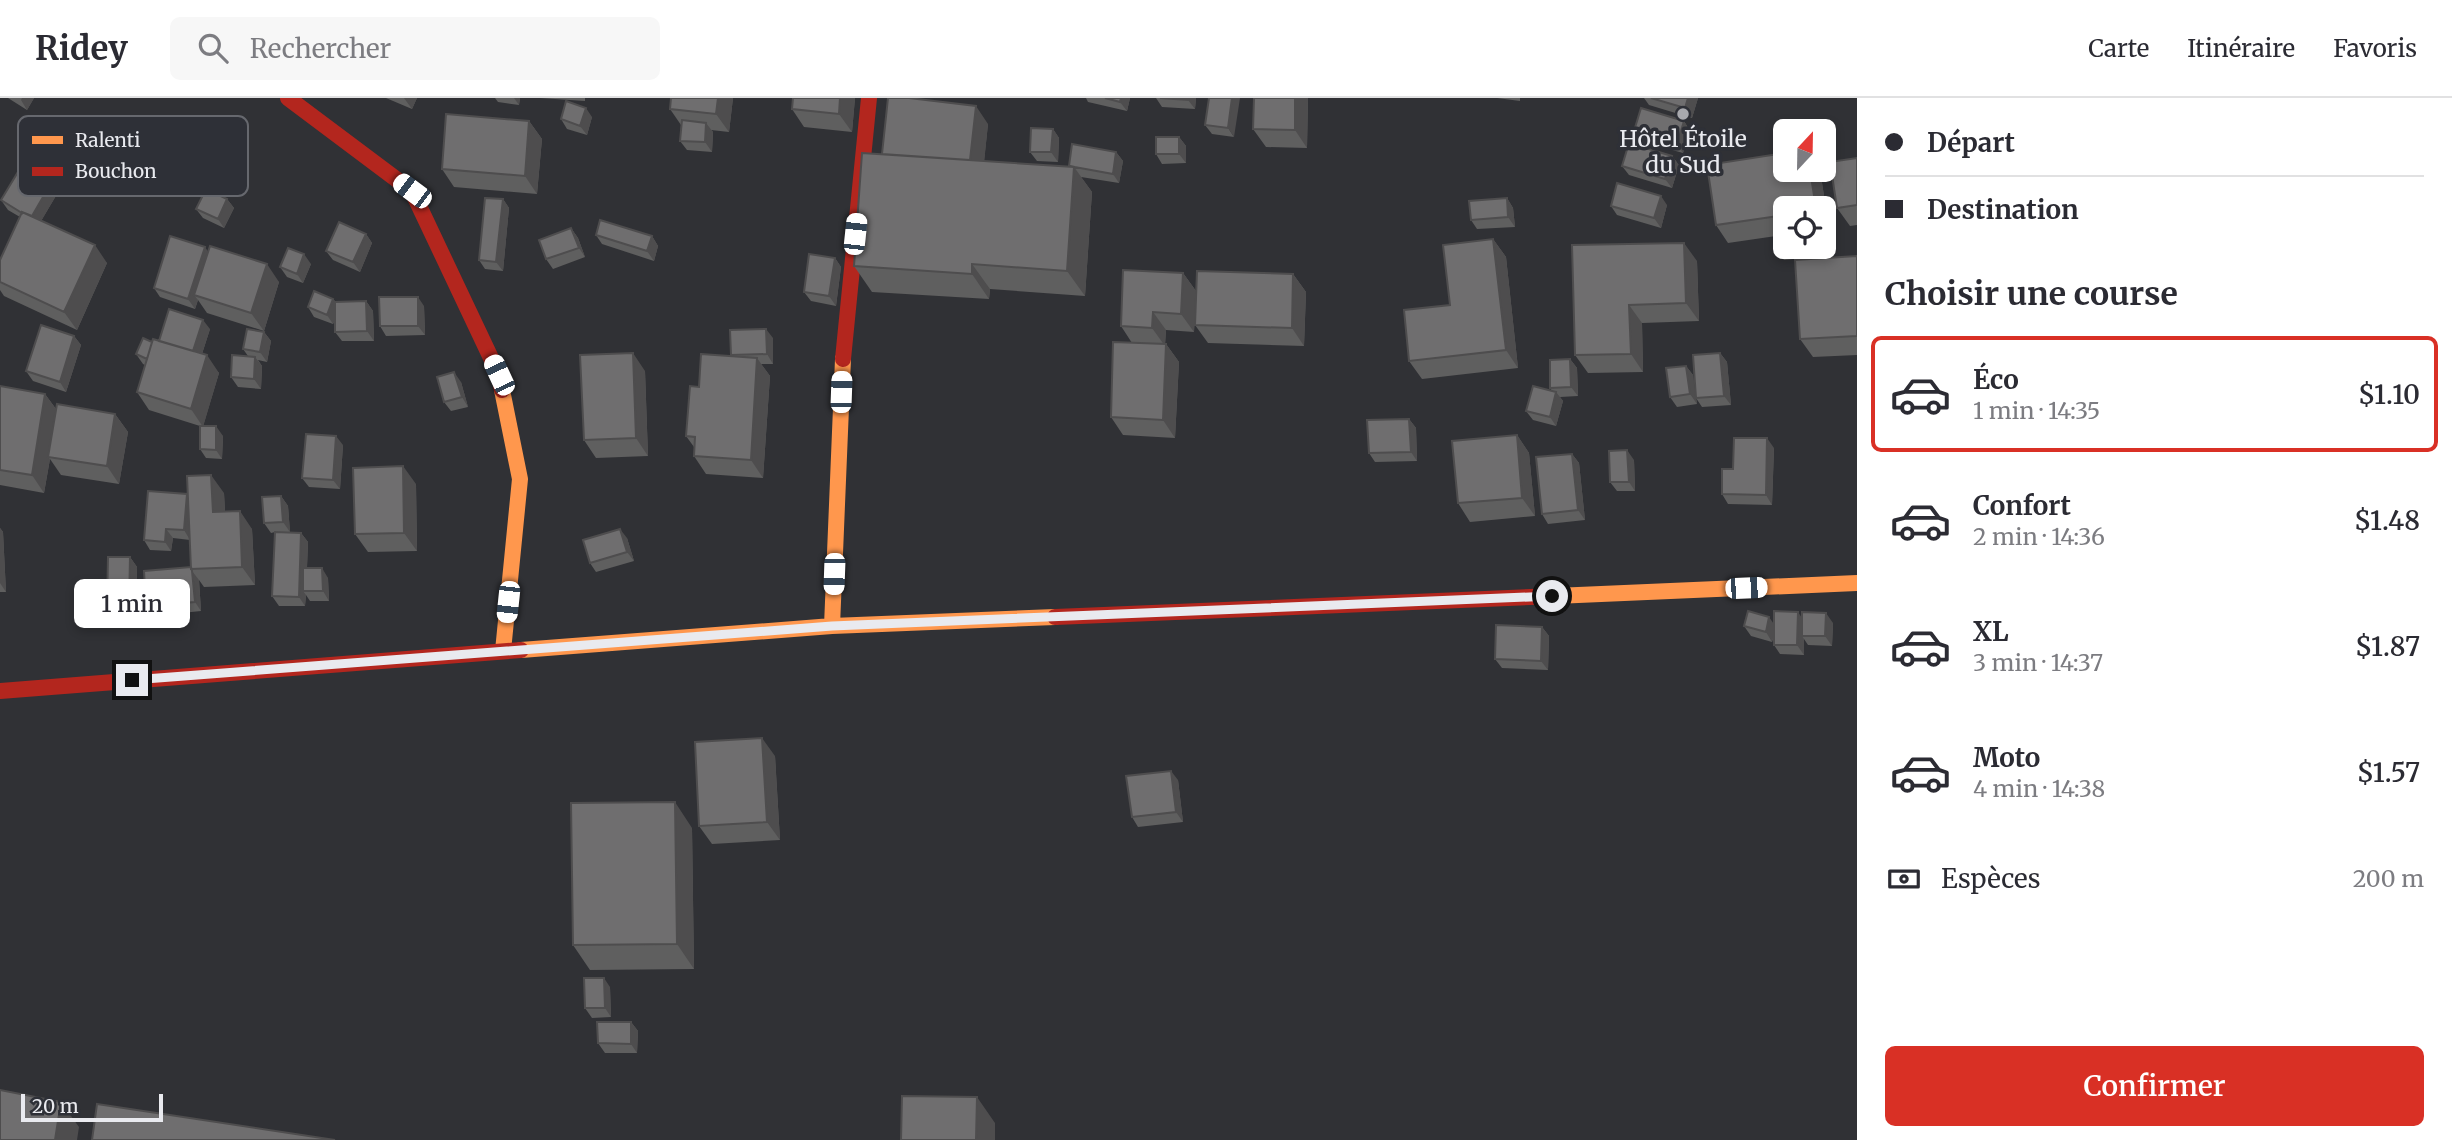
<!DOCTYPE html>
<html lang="fr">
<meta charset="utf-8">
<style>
:root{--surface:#fff;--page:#f7f7f7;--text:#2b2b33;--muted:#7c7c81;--line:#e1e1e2;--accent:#d93025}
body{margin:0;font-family:Merriweather,serif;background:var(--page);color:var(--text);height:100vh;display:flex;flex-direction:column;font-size:26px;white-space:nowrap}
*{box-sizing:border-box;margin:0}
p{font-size:23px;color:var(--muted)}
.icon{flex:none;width:38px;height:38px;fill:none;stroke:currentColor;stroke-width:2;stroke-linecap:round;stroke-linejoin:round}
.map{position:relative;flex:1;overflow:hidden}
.panel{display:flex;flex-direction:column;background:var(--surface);width:595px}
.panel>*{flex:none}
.banner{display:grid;align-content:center;height:154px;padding:0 28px;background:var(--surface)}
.needle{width:46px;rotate:22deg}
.controls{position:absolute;left:1773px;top:21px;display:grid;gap:14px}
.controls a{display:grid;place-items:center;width:63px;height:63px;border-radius:10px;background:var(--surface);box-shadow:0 4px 10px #0003;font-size:35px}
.scale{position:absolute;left:21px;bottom:18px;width:142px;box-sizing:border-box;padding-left:7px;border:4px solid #e9eaef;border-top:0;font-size:19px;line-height:24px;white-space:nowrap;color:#e9eaef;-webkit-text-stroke:5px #2e3037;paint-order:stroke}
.end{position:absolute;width:32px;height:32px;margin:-16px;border:9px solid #e9eaef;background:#111;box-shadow:0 0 0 4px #111}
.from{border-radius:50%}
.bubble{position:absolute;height:49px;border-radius:10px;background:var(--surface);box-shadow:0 4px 10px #0003;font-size:23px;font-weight:600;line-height:49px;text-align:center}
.car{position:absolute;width:21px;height:42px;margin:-21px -10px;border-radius:9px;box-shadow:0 0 5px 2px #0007;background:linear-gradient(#fff 24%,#345 0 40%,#fff 0 76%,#345 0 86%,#fff 0)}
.banner b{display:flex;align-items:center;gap:24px;height:66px;font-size:26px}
.banner b+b{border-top:2px solid var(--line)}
.banner i{width:18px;height:18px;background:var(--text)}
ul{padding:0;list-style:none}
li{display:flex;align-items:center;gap:21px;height:116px;margin:0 14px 10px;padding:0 14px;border:4px solid transparent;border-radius:10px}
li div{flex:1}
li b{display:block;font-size:26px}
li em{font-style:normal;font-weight:600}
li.active{border-color:var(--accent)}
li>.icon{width:63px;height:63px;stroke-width:1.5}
h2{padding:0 28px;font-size:32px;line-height:84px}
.pay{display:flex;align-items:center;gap:18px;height:77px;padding:0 28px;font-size:26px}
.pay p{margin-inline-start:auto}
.cta{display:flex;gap:14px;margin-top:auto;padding:14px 28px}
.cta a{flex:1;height:80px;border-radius:10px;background:var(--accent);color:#fff;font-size:28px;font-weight:600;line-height:80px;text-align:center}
header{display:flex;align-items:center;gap:42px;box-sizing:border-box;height:98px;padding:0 35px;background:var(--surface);border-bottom:2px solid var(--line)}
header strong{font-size:33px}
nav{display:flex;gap:38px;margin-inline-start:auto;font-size:24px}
.search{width:490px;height:63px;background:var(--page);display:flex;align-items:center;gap:18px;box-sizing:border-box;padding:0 24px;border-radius:10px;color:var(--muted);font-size:26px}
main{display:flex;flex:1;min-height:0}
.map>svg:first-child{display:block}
</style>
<header>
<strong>Ridey</strong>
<div class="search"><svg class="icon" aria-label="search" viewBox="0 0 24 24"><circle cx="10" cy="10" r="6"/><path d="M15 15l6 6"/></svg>Rechercher</div>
<nav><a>Carte</a><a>Itinéraire</a><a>Favoris</a></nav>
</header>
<main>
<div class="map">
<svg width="1857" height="1042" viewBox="0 0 1857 1042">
<rect width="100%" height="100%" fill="#303135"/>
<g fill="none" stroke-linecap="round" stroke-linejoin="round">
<path stroke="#ff974d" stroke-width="16" d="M502 292 520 381 503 553
M1555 498 1857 485
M832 528 843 261
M521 552 832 528 1055 519"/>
<path stroke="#b3261e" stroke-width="16" d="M288 0 412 93 499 277 502 292
M843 261 869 0
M1055 519 1555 498
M0 593 521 552"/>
</g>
<path fill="#5f5f5f" d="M8 0H34L27 12Z
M386 0H417L412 11Z
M495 0H520L519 7 498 4Z
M540 0H585V3Z
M671 0H733L729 34 711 32 713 34 712 54 687 52 680 43 681 27 670 11Z
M793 0H855L852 34 804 29 792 11Z
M1086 0H1130L1127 13 1088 4Z
M1156 0H1196L1195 11 1162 9Z
M1209 0 1234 39 1212 36 1205 27Z
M1254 0H1308L1307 50 1266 49 1253 31Z
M1497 0H1520V3Z
M1644 0H1698L1692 20 1649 7Z
M592 19 587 37 567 31 561 21Z
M529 23 542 41 537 96 454 89 442 71Z
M1684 23 1690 33 1683 55 1640 43 1634 33Z
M988 26 984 63 1069 69 1116 54 1123 63 1119 85 1081 79 1092 94 1085 198 990 191 989 201 872 194 854 168 882 56Z
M1053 31 1059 40 1058 64 1037 63 1030 54Z
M1179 39 1186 48V65L1162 66 1156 56Z
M1672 58 1679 67 1672 90 1629 77 1622 68Z
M1857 60V127L1850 128 1837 110Z
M1785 72H1820L1829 130 1824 131V110H1785V149H1824L1826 136 1829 157 1784 162 1777 153 1776 138 1728 145 1716 127Z
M57 96 41 123 107 165 77 232 4 198 0 192V162L20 119 8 112 1 102Z
M1507 100 1513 110 1515 129 1477 131 1471 122Z
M227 101 234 110 224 130 203 120 196 111Z
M503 101 509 110 503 173 485 171 479 162Z
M1667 107 1661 130 1617 117 1611 108Z
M571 130 578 140 585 159 553 171 546 161Z
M366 136 372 145 360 174 333 162 326 153Z
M596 137 652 138 658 148 654 163 602 146Z
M1493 141 1506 159 1518 270 1422 281 1409 263 1450 207Z
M1572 147 1697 163 1699 223 1642 225 1643 274 1588 275 1575 257Z
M208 154 279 184 264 233 207 215 198 202 195 211 160 199 154 190Z
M1857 158V257L1813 259 1800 241Z
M835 160 841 169 836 208 811 203 804 194Z
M311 166 303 185 287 179 280 169Z
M1183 175 1196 193 1194 234 1166 232 1165 246H1166L1179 264 1175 340 1123 337 1111 319 1132 245 1121 228Z
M1293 176 1306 194 1304 248 1208 245 1195 227Z
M333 201 336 204 366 203 373 213 374 243H342L335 234V222L333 226 314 219 308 209Z
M424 208 425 237 386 238 380 228Z
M210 231 202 256 219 275 203 328 223 338 222 361 206 360 200 351V328L149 312 137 294 145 267 143 266 136 256 159 243Z
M264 234 271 243 267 264 258 262 262 268 261 291 238 289 231 279 248 258 243 251Z
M74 238 81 247 66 294 33 283 26 273Z
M773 240V266H761L770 278 763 380 706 376 694 358V349L686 338 732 258Z
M1720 255 1727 264 1731 307 1702 309 1696 300 1697 306 1677 309 1670 299 1686 268 1693 277 1695 298Z
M1570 261 1577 270 1578 298 1560 299 1563 303 1556 328 1533 322 1526 313 1552 293 1550 290Z
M645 273 648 358 596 360 584 342Z
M461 284 468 309 451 313 444 304Z
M0 288 45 296 56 311 115 316 128 334 119 386 61 377 50 361 44 395 0 387Z
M1409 321 1416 330 1417 363 1375 364 1369 355Z
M1517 337 1529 355 1535 418 1470 424 1458 405Z
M343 347 340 391 309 389 302 380Z
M1774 350 1772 407 1728 406 1722 396 1733 371Z
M1572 356 1579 365 1585 422 1548 426 1542 416Z
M1634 362 1635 393H1617L1610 384Z
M416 386 417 453 368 454 355 436Z
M224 395 225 414 252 431 255 487 204 489 199 482 201 513 153 518 146 508 191 469 190 442 173 440 171 453 150 452 144 442 187 396 188 398Z
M281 398 288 408 290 434H281L301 435 308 444 307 470 328 480 329 503H310L306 497 305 508H279L272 498 275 434 271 435 264 425Z
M0 430 3 434 6 494H0Z
M627 440 634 463 596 474 590 465Z
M130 459 137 469 136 518H114L107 508Z
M1802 520 1833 525 1832 548 1808 547 1804 541V557L1780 556 1774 547V538L1772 544 1751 538 1744 528 1774 525Z
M1542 529 1549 538 1548 572 1502 570 1495 561Z
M775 658 780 742 712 746 699 728Z
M1178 682 1183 724 1138 729 1132 719Z
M692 730 694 871 590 872 573 847Z
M610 889 611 919 592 920 585 910Z
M631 924 638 933 637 955H605L598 945Z"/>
<path fill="#4e4d4e" d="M22 0H34L27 12 21 2Z
M404 0H417L412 11Z
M514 0H520L519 7Z
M718 0H733L729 34 716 16Z
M840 0H855L852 34 839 16Z
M1121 0H1130L1127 13 1120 4Z
M1189 0H1196L1195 11 1188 2Z
M1232 0H1240L1234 39 1228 30Z
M1295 0H1308L1307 50 1295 32Z
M1688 0H1698L1692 20 1685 10Z
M976 8 988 26 982 85 969 67Z
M586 10 592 19 587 37 580 28Z
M529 23 542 41 537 96 525 78Z
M1684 23 1690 33 1683 55 1677 46Z
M706 25 713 34 712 54 705 44Z
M1053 31 1059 40 1058 64 1051 54Z
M1179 39 1186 48V65L1179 56Z
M1116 54 1123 63 1119 85 1113 76Z
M1672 58 1679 67 1672 90 1665 81Z
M1074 69 1092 94 1085 198 1067 173Z
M1810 72H1820L1829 130 1824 122V110H1816Z
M50 87 57 96 37 130 31 120Z
M1661 98 1667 107 1661 130 1654 120Z
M1507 100 1513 110 1515 129 1508 119Z
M227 101 234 110 224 130 218 121Z
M503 101 509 110 503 173 496 164Z
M571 130 578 140 585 159 579 150Z
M1824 132 1826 136 1829 157 1823 149Z
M366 136 372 145 360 174 353 164Z
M652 138 658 148 654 163 647 153Z
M1493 141 1506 159 1518 270 1506 252Z
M1684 145 1697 163 1699 223 1686 205Z
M95 147 107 165 77 232 64 214Z
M205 149 211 158 194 197 198 202 195 211 188 201Z
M304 156 311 166 303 185 297 176Z
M835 160 841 169 836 208 829 198Z
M267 166 279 184 264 233 251 215Z
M972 166 990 191 989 201 972 176Z
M1183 175 1196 193 1194 234 1181 216Z
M1293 176 1306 194 1304 248 1292 230Z
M418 199 424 208 425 237 418 228Z
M333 201 340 210 333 226 327 217Z
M366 203 373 213 374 243 367 233Z
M1629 207 1642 225 1643 274 1631 256Z
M1153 214 1166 232 1165 248 1152 230Z
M203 222 210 231 199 265 192 255Z
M766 231 773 240V266L767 256Z
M264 234 271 243 267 264 260 254Z
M74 238 81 247 66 294 60 284Z
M1166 246 1179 264 1175 340 1163 322Z
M633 255 645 273 648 358 636 340Z
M1720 255 1727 264 1731 307 1724 298Z
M207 257 219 275 203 329 191 311Z
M255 259 262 268 261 291 254 281Z
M757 260 770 278 763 380 751 362Z
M1570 261 1577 270 1578 298 1571 289Z
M1686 268 1693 277 1697 306 1690 296Z
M454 274 461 284 468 309 462 299Z
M1556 294 1563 303 1556 328 1550 319Z
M45 296 58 314 48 359 50 361 44 395 32 377Z
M115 316 128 334 119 386 107 368Z
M1409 321 1416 330 1417 363 1411 354Z
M216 328 223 338 222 361 216 352Z
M1517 337 1529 355 1535 418 1522 400Z
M336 338 343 347 340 391 333 382Z
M1767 340 1774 350 1772 407 1766 397Z
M1627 352 1634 362 1635 393 1629 384Z
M1572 356 1579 365 1585 422 1578 412Z
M403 368 416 386 417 453 404 435Z
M211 377 224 395 226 432 213 414Z
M187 396 193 406 190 442 184 432Z
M281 398 288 408 290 434 283 424Z
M240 413 252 431 255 487 242 469Z
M0 430 3 434 6 494 0 485Z
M166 431 173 440 171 453 165 444Z
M620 431 627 440 634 463 627 454Z
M301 435 308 444 306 493H303L306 497 305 508 299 499Z
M130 459 137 469 136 518 129 509Z
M322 470 328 480 329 503 323 493Z
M192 473 199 482 201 513 195 504Z
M1798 514 1804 523 1802 538 1804 541V557L1797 547Z
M1826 515 1833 525 1832 548 1825 538Z
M1769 519 1776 529 1772 544 1766 534Z
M1542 529 1549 538 1548 572 1541 563Z
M762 640 775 658 780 742 767 724Z
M1171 673 1178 682 1183 724 1176 714Z
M675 704 692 730 694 871 677 846Z
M604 880 610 889 611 919 605 910Z
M631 924 638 933 637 955 631 946Z
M977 999 995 1025V1042H976Z
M61 1004 79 1029 77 1042H55Z"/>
<path fill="#6f6e6f" stroke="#4e4d4e" stroke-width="2" d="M671 0H718L716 16 670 11Z
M793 0H840L839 16 792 11Z
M888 0H909L976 8 970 62 882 56Z
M1105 0H1121L1120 4Z
M1160 0H1189L1188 2Z
M1209 0H1232L1228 30 1205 27Z
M1254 0H1295V32L1253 31Z
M1651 0H1688L1685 10Z
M566 3 586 10 580 28 561 21Z
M1641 10 1684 23 1677 46 1634 33Z
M446 16 529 23 525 78 442 71Z
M682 22 706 25 705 44 680 43Z
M1031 30 1053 31 1051 54H1030Z
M1156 39H1179V56H1156Z
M1629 45 1672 58 1665 81 1622 68Z
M1072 46 1116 54 1113 76 1069 68Z
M862 55 1074 69 1067 173 972 166V176L854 168Z
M1785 55V72H1810L1816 110H1785V117L1716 127 1707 67Z
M1857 60V107L1837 110 1830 64Z
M21 69 50 87 32 118 22 114V115L1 102Z
M1617 85 1661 98 1654 120 1611 108Z
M206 91 227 101 218 121 196 111Z
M485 100 503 101 496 164 479 162Z
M1507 100 1508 119 1471 122 1469 103Z
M22 114 95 147 64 214 0 184V162Z
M600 122 652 138 647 153 596 137Z
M339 124 366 136 353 164 326 153Z
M571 130 579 150 546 161 539 142Z
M1785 130V149H1813L1777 153 1775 131Z
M170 138 205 149 188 201 154 190Z
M1493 141 1506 252 1409 263 1404 212 1450 207 1443 147Z
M1684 145 1686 205 1629 207 1631 256 1575 257 1572 147Z
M210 148 267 166 251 215 194 197Z
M288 150 304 156 297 176 280 169Z
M809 156 835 160 829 198 804 194Z
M1857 158V238L1800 241 1795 162Z
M1123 172 1183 175 1181 216 1153 214 1152 230 1121 228Z
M1197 173 1293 176 1292 230 1195 227Z
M314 193 333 201 327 217 308 209Z
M379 199H418V228H380Z
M366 203 367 233 335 234V204Z
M169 211 203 222 193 253 159 243Z
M41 227 74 238 60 284 26 273Z
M247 231 264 234 260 254 243 251Z
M766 231 767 256 731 257 730 232Z
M143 240 152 244 147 261 136 256Z
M153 241 207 257 191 311 137 294Z
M1113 244 1166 246 1163 322 1111 319Z
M633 255 636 340 584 342 580 257Z
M1720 255 1724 298 1696 300 1693 257Z
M701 256 757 260 751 362 694 358 695 339 686 338 690 288 699 289Z
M232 257 255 259 254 281 231 279Z
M1570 261 1571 289 1550 290V262Z
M1686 268 1690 296 1670 299 1666 270Z
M454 274 462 299 444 304 437 279Z
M0 288 45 296 32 377 0 372Z
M1533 288 1556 294 1550 319 1526 313Z
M57 306 115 316 107 368 48 359Z
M1409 321 1411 354 1369 355 1367 322Z
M200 328H216V352L200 351Z
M306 336 336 338 333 382 302 380Z
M1517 337 1522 400 1458 405 1452 343Z
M1734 340H1767L1766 397 1722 396V371H1733Z
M1627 352 1629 384H1610L1609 353Z
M1572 356 1578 412 1542 416 1536 359Z
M403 368 404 435 355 436 353 370Z
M211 377 213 414 240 413 242 469 191 471 187 378Z
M148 393 187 396 184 432 166 431 165 444 144 442Z
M281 398 283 424 264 425 262 399Z
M620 431 627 454 590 465 583 442Z
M275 434 301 435 299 499 272 498Z
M108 459H130L129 509 107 508Z
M191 469 192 473 195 504 146 508 144 473Z
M303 470H322L323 493H303Z
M1748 513 1769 519 1766 534 1744 528Z
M1774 513 1798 514 1797 547H1774Z
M1802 514 1826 515 1825 538H1802Z
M1496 527 1542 529 1541 563 1495 561Z
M762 640 767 724 699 728 695 644Z
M1171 673 1176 714 1132 719 1126 678Z
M675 704 677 846 573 847 571 705Z
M584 880H604L605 910H585Z
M597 924H631V946L598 945Z
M0 992 61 1004 55 1042H0Z
M902 998 977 999 976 1042H901Z
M97 1006 335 1042H92Z"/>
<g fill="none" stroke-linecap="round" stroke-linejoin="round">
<path stroke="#e9eaef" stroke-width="9" d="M132 582 832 528 1552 498"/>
</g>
<circle fill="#a8a9ae" stroke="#2e3037" stroke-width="2.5" cx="1683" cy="16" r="7"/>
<g text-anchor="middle" stroke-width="7" stroke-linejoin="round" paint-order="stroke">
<g font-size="23" fill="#e9eaef" stroke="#2e3037">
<text x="1683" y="49">Hôtel Étoile<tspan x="1683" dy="26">du Sud</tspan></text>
</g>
</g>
<rect x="18" y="18" width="230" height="80" rx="10" fill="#2e3037" stroke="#66686e" stroke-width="2"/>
<rect x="32" y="38" width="31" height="8" fill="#ff974d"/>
<rect x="32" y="69" width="31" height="9" fill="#b3261e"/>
<g font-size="19" fill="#e9eaef">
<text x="75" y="49">Ralenti</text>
<text x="75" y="80">Bouchon</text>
</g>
</svg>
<div class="controls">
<a><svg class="needle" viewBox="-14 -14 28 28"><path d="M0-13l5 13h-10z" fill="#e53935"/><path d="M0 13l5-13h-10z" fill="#7c7c81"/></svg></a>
<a><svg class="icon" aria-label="locate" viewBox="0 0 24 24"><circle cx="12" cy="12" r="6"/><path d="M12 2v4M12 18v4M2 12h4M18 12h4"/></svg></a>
</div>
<div class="scale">20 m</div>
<i class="end from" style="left:1552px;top:498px"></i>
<i class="end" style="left:132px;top:582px"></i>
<div class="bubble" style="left:74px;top:481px;width:116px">1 min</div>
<i class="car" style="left:412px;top:93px;rotate:307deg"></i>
<i class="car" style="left:855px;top:136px;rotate:6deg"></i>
<i class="car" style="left:499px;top:277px;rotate:335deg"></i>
<i class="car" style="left:841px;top:294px;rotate:2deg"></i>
<i class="car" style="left:834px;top:476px;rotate:182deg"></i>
<i class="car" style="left:1746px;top:490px;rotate:88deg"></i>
<i class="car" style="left:508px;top:504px;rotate:186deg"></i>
</div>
<section class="panel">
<div class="banner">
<b><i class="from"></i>Départ</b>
<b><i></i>Destination</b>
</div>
<h2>Choisir une course</h2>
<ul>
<li class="active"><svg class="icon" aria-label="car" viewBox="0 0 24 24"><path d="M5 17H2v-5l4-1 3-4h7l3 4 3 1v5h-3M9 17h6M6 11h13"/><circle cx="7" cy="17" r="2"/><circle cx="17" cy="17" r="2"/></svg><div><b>Éco</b><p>1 min · 14:35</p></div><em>$1.10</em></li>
<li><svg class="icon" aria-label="car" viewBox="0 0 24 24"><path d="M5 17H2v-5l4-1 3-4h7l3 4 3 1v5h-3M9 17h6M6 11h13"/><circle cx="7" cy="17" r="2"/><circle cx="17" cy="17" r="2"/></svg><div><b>Confort</b><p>2 min · 14:36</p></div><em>$1.48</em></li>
<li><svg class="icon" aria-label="car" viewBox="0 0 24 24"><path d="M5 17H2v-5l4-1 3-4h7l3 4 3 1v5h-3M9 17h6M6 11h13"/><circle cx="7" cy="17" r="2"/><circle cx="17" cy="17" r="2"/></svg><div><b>XL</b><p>3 min · 14:37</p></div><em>$1.87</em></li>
<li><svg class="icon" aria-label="car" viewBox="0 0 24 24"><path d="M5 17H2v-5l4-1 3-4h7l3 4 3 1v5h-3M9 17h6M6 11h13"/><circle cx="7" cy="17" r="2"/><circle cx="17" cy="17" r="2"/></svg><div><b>Moto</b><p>4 min · 14:38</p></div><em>$1.57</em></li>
</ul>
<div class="pay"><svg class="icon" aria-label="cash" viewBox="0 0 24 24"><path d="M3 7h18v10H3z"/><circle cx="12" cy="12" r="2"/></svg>Espèces<p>200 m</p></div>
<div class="cta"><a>Confirmer</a></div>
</section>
</main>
